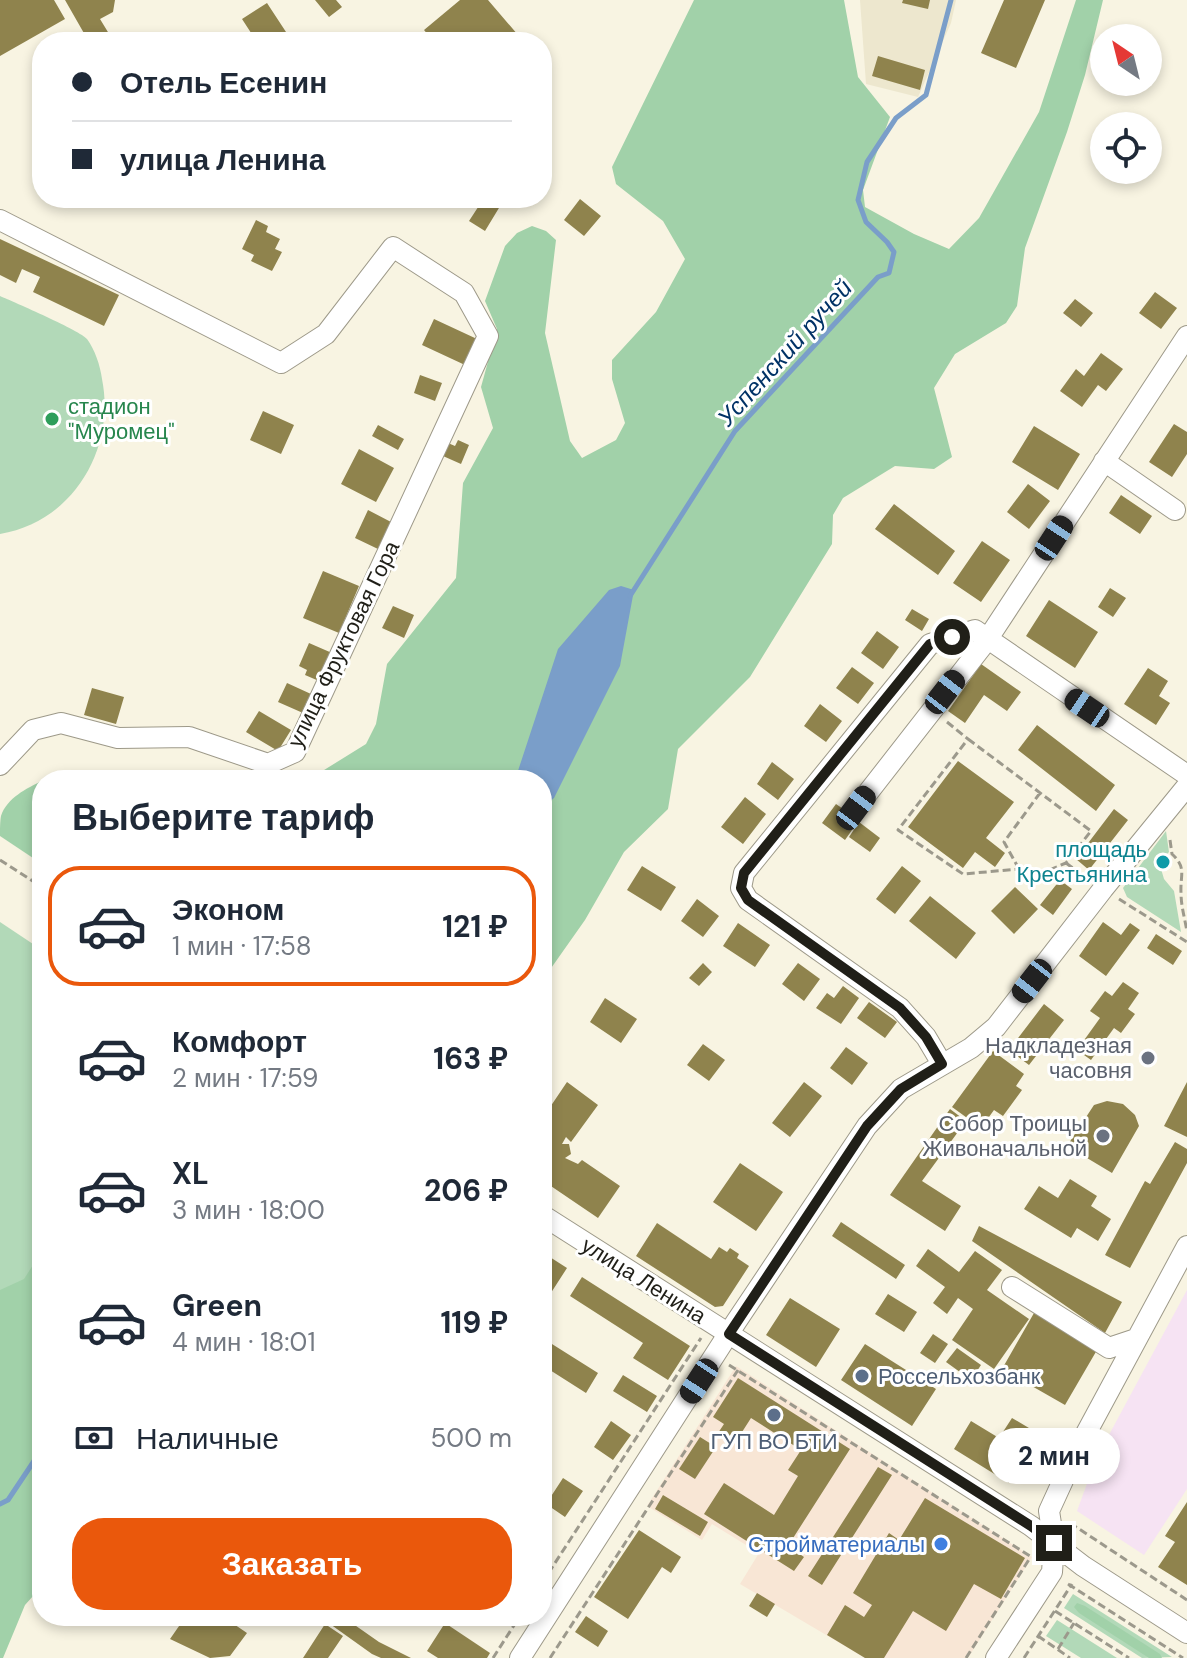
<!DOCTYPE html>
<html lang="ru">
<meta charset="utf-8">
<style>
:root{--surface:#fff;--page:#f6f6f7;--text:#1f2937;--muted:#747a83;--line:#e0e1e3;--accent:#ea580c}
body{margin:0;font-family:"DM Sans",sans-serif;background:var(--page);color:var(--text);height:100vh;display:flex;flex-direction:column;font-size:30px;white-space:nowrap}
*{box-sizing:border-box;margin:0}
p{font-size:26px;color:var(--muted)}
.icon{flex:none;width:44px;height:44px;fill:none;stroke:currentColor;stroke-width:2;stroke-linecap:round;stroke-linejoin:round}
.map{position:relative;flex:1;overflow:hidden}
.details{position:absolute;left:32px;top:770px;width:520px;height:856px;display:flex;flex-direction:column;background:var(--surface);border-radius:32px;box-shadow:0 4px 12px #0003}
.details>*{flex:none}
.hud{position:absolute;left:32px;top:32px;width:520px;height:176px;border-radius:32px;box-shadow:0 4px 12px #0003;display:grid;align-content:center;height:176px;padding:0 40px;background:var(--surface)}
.needle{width:52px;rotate:325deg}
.controls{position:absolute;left:1090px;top:24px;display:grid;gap:16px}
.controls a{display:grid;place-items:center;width:72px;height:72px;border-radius:50%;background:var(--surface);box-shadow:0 4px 12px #0003;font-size:40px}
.end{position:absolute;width:36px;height:36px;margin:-18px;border:10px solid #201f18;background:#fff;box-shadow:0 0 0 4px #fff}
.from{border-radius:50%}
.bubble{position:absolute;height:56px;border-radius:28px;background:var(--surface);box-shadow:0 4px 12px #0003;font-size:26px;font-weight:700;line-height:56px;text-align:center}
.car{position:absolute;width:24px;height:48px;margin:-24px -12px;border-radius:10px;box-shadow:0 0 6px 2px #0007;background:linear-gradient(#222 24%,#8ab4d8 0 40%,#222 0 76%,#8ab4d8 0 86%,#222 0)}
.hud b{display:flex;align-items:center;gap:28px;height:76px;font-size:30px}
.hud b+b{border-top:2px solid var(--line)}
.hud i{width:20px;height:20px;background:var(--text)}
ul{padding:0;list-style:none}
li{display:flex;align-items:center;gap:24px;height:120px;margin:0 16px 12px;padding:0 24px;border:4px solid transparent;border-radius:32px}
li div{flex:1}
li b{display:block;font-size:30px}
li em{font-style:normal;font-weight:700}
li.current{border-color:var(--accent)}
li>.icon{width:72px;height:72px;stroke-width:1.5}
h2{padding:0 40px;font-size:36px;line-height:96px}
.pay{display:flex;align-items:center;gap:20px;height:88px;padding:0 40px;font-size:30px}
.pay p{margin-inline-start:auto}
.action{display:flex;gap:16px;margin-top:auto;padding:16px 40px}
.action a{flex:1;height:92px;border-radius:32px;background:var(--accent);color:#fff;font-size:32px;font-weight:700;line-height:92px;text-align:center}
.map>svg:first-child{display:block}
</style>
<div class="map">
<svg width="1187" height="1658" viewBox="0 0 1187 1658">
<rect width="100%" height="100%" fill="#f8f4e2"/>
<path fill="#f8e6d5" d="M736 1366 1032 1557 968 1658H865L740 1584 759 1553 712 1524 702 1540 647 1506Z"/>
<path fill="#ede7ce" d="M860 0H956L951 23 918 97 866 84Z"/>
<path fill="#f6e3f3" d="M1187 1290V1489L1144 1555 1077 1511 1096 1459Z"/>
<path fill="#b2d9b8" d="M0 296C14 302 81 331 87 339 95 350 100 365 102 379 116 449 73 522 0 534Z
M1166 831 1169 852 1159 862 1164 879 1174 891 1181 932 1127 897 1123 888Z
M0 922 42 950V1273L0 1336Z
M1073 1594 1172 1657 1142 1658 1064 1608Z
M1057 1620 1117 1658H1081L1046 1636Z"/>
<path fill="#a1d1a9" d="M694 0H844L858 77 890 117 863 190 865 207 914 234 949 249 979 218 1039 112 1076 0H1103L1085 75 1067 132 1025 248 1017 306 1006 323 955 354 934 388 952 457 934 469 895 466 843 498 833 515 832 544 750 677 678 749 668 809 624 852 585 920 542 981V780H308L366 744 376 724 387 664 456 578 463 483 493 428 481 387 497 329 485 301 505 246 517 233 532 226 546 231 556 240 545 333 570 441 582 458 616 440 625 423 612 379V360L656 312 685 259 663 221 616 184 612 167Z
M42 781V864L0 836C0 830 0 821 1 816 7 798 27 788 42 781Z
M42 1251V1586L25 1605 3 1658H0V1290L24 1279Z
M1077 1603 1085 1606 1160 1654 1162 1658H1149L1079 1613 1074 1607Z"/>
<path fill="#7a9ec9" d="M621 586 634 590 620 666 554 798 542 808V780H515L558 649 609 590Z"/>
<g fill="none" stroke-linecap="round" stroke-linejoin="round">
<path stroke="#7a9ec9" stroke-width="5" d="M630 596 735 431 878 277 889 273 894 252 887 242 866 222 858 200 867 162 896 118 926 95 951 0
M0 1504 8 1500 36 1458 42 1454"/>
</g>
<path fill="#8f834d" d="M0 0H54L65 19 0 56Z
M65 0H115L113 12 100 19 114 42H89Z
M315 0H336L342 7 329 17Z
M460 0H488L524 42H476L470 34 460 42H434L424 30Z
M903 0H930L928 9 902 3Z
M1004 0H1045L1016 68 981 53Z
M267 3 286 32 271 42H257L242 19Z
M878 56 925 70 920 90 872 76Z
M484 198H505L485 231 469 221Z
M580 199 601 216 584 236 564 220Z
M256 220 268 226 266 232 280 239 275 249 282 252 272 271 251 261 254 255 242 249Z
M0 239 119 295 104 326 33 292 40 277 22 269 16 283 0 275Z
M1155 292 1177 308 1161 329 1139 313Z
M1075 299 1093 313 1081 327 1063 313Z
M434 319 477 339 465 365 422 345Z
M1101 353 1123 369 1106 391 1098 385 1082 407 1060 391 1076 369 1084 376Z
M420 375 442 383 435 401 414 393Z
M263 411 294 425 281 454 250 440Z
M1174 424 1187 432V454L1172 477 1149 462Z
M378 425 404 439 398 450 372 436Z
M1034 426 1080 454 1058 490 1012 462Z
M458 440 469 445 461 464 443 456 448 443 455 446Z
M359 449 394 468 376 502 341 484Z
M1028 484 1050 501 1029 529 1007 512Z
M1121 495 1152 516 1140 534 1109 513Z
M894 504 955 551 938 575 875 529Z
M368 510 391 522 378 549 355 538Z
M982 541 1010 560 981 602 953 583Z
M323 571 359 586 339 633 303 618Z
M1110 588 1126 598 1113 617 1098 607Z
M1049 600 1098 632 1075 668 1026 636Z
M393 606 414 615 404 638 382 628Z
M912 609 929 619 922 631 905 620Z
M877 631 899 647 883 669 861 653Z
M309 643 332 653 319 681 305 675 307 670 299 666Z
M981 664 1021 692 1007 711 984 695 965 723 948 711Z
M852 667 874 683 858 704 836 688Z
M1148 668 1168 681 1159 696 1170 703 1156 725 1124 704Z
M287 683 311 694 303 713 278 702Z
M92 688 124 697 116 724 84 715Z
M820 704 842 721 826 742 804 726Z
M259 711 291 730 278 751 246 732Z
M1037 725 1115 785 1096 811 1018 750Z
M958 761 1014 802 986 838 1005 853 995 867 975 852 963 868 908 827Z
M772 762 794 779 778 800 757 784Z
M745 797 766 814 743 844 721 827Z
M836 804 859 820 845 840 822 823Z
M1114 809 1128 820 1089 870 1076 859Z
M859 822 880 838 870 852 849 837Z
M642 866 676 887 661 911 627 890Z
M902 866 921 881 895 914 876 899Z
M1060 880 1072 889 1053 915 1040 905Z
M1015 887 1038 909 1014 934 991 911Z
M930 896 976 933 956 959 909 921Z
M697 899 719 916 703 937 681 921Z
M1103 922 1121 935 1130 923 1140 930 1106 976 1079 956Z
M738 923 770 945 755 967 723 946Z
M1156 934 1182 951 1173 965 1147 948Z
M703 963 712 972 699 986 689 978Z
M798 963 820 979 804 1001 782 984Z
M1123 982 1139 993 1128 1009 1135 1014 1121 1033 1114 1028 1091 1060 1077 1050 1100 1018 1090 1011 1105 991 1112 996Z
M843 986 859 998 841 1024 816 1008 827 993 834 998Z
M605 998 637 1019 621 1043 590 1022Z
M869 1002 897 1022 885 1038 857 1018Z
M1044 1004 1064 1020 1029 1065 1009 1050Z
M703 1044 725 1060 709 1081 687 1065Z
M846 1047 868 1063 852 1085 830 1068Z
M1140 1058a8 8 0 1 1 16 0a8 8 0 1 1-16 0Z
M993 1051 1024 1074 1016 1086 1022 1090 1003 1116 994 1110 981 1128 952 1107Z
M567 1082 598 1105 571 1142 566 1137 562 1144H569L571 1154 565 1158 578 1164 582 1160 620 1186 598 1218 542 1180V1119Z
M804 1082 822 1096 790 1137 772 1123Z
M1187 1082V1137L1164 1126Z
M1107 1101 1123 1104 1135 1115 1139 1126 1112 1173 1067 1146 1094 1105Z
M950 1109 966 1121 922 1181 961 1206 945 1231 890 1195Z
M1175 1142 1187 1149V1163L1130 1268 1105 1255 1145 1181 1150 1184Z
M740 1163 783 1192 756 1231 713 1202Z
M1070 1179 1097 1196 1091 1206 1111 1219 1098 1241 1077 1228 1071 1238 1024 1209 1039 1186 1058 1198Z
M841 1222 905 1265 896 1279 832 1236Z
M657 1223 711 1259 719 1247 727 1252 730 1248 739 1254 737 1258 749 1266 723 1306 715 1307 636 1256Z
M979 1226 1122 1302 1105 1333 972 1241Z
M928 1249 959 1272 975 1251 1002 1270 987 1290 1029 1319 994 1369 952 1340 973 1309 958 1298 947 1314 933 1303 945 1287 916 1266Z
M542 1252 567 1268 547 1299 542 1296Z
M582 1277 690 1346 668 1380 633 1358 643 1343 570 1296Z
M888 1294 917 1312 904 1332 875 1314Z
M790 1298 840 1329 816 1367 766 1335Z
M1034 1313 1097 1350 1065 1405 1002 1369Z
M933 1334 948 1344 935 1363 920 1353Z
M544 1339 598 1373 586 1393 542 1365V1343Z
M865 1344 936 1389 912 1426 841 1380Z
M957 1348 981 1365 971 1380 946 1362Z
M623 1375 657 1396 647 1412 613 1391Z
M738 1378 850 1449 788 1546 804 1557 794 1571 704 1514 724 1483 774 1515 798 1476 788 1470 801 1450 751 1418 735 1443 718 1433 724 1424 713 1417Z
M1012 1418 1039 1434 1009 1483 954 1449 971 1421 999 1438Z
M611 1421 631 1435 613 1460 594 1447Z
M700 1437 716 1447 695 1479 679 1469Z
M878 1467 892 1475 822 1585 808 1576Z
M563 1478 583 1491 565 1517 546 1504Z
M663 1495 708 1522 700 1536 655 1509Z
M925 1498 1025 1558 1001 1599 974 1584 946 1631 913 1611 884 1658H865L827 1635 845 1605 864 1617 872 1605 853 1593 889 1533 899 1540Z
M1187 1502V1585L1158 1567 1175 1542 1165 1536Z
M639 1530 681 1557 671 1573 662 1567 628 1619 594 1597Z
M757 1593 775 1604 767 1617 749 1606Z
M186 1616H222L247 1633 230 1656 210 1658 170 1639Z
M335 1616 346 1623 349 1621 379 1642 411 1658H381L372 1654 330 1624Z
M586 1616 608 1631 598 1647 575 1632Z
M445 1623 490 1653 487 1658H438L427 1651Z
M325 1624 343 1636 328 1658H303Z"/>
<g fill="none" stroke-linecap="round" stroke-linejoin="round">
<g stroke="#9d9989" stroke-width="22">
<path id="minor" d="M0 220 281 363 326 334 393 247 464 293 488 336 295 752 268 764 189 737 118 738 61 723 33 730 0 765
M1104 461 1175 510
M856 808 987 640 1187 336
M942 1064 926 1037 900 1008 748 900 741 888 744 873 930 644 975 630 1187 775
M542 1215 1031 1526 1083 1566 1187 1633
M1012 1287 1109 1348 1136 1339
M520 1658 736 1322 867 1126 901 1089 971 1048 996 1027 1103 889 1187 786
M996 1658 1052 1572 1054 1543 1049 1511 1076 1452 1187 1246"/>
</g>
<path stroke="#9c998c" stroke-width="3" stroke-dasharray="8 4" stroke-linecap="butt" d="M947 722 968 739
M968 739 1091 831 1066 863 1042 873 1019 869 963 874 898 830Z
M1170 840 1172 854C1187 868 1180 875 1181 893 1181 906 1185 919 1187 932
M0 860 42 887
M1066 863 1089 880
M1019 869 1004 842 1040 793
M1119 899 1187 942
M729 1365 1033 1558
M1070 1523 1187 1600
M542 1583 701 1338
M1068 1584 1183 1658
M1055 1611 1129 1658
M1038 1636 1070 1658
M1058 1649 1074 1623
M493 1658 520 1616
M550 1658 738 1370
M966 1658 1030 1558
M1024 1658 1072 1584"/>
<use href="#minor" stroke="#fff" stroke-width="20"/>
</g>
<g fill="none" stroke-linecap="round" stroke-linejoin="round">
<path stroke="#201f18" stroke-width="10" d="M952 637 930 644 744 873 741 888 748 900 900 1008 926 1037 942 1064 901 1089 867 1126 729 1334 1031 1526 1054 1543"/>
</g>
<circle fill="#2e9e5b" stroke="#fff" stroke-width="3" cx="52" cy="419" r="8"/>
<circle fill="#0f9aa8" stroke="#fff" stroke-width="3" cx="1163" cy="862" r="8"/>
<g fill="#6b7280" stroke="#fff" stroke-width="3">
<circle cx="1148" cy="1058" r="8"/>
<circle cx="1103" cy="1136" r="8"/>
</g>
<g fill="#5c6f8a" stroke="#fff" stroke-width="3">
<circle cx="862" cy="1376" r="8"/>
<circle cx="774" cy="1415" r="8"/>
</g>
<circle fill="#3f7fe0" stroke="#fff" stroke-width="3" cx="941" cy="1544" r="8"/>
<g text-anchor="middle" stroke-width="6" stroke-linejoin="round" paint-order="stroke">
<g font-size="22" fill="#27864d" stroke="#fff" text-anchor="start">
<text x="68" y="414">стадион<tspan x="68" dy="25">"Муромец"</tspan></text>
</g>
<g font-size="22" fill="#201f18" stroke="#fff">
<text transform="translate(343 644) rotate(-64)" y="8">улица Фруктовая Гора</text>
<text transform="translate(644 1280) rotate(32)" y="8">улица Ленина</text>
</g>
<g font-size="22" fill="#0d838f" stroke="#fff" text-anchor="end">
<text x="1147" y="857">площадь<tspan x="1147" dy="25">Крестьянина</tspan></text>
</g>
<g font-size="22" fill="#5b616d" stroke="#fff" text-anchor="end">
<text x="1132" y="1053">Надкладезная<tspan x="1132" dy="25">часовня</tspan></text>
<text x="1087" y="1131">Собор Троицы<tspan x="1087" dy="25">Живоначальной</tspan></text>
</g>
<g font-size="22" fill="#4e5e75" stroke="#fff" text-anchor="start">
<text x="878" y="1384">Россельхозбанк</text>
<text x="774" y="1449" text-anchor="middle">ГУП ВО БТИ</text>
</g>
<g font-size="22" fill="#366cbe" stroke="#fff" text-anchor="end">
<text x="925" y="1552">Стройматериалы</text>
</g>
<g font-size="24" font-style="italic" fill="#003266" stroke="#fff">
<text transform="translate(785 353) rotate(-48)" y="8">Успенский ручей</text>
</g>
</g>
</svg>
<div class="controls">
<a><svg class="needle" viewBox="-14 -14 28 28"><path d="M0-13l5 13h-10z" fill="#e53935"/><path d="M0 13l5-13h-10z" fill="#747a83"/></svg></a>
<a><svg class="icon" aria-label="locate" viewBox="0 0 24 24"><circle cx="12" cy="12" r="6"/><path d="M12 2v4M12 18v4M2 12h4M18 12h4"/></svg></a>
</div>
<i class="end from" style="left:952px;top:637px"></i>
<i class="end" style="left:1054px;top:1543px"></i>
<div class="bubble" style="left:988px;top:1428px;width:132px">2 мин</div>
<i class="car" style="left:1054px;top:538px;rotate:33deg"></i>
<i class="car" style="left:945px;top:692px;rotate:38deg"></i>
<i class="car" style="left:1087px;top:708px;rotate:304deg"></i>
<i class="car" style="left:856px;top:808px;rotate:37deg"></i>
<i class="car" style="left:1032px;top:981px;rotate:218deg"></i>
<i class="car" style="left:699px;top:1381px;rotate:213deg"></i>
<div class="hud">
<b><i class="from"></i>Отель Есенин</b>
<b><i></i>улица Ленина</b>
</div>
<section class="details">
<h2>Выберите тариф</h2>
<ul>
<li class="current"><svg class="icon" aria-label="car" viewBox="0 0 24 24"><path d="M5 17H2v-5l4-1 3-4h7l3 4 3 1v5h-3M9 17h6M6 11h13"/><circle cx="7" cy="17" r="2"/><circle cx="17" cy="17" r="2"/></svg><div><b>Эконом</b><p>1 мин · 17:58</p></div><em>121 ₽</em></li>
<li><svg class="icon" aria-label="car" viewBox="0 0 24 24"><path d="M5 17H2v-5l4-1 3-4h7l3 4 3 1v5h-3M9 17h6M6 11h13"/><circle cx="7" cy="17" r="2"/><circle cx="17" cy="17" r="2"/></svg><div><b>Комфорт</b><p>2 мин · 17:59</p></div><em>163 ₽</em></li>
<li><svg class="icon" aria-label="car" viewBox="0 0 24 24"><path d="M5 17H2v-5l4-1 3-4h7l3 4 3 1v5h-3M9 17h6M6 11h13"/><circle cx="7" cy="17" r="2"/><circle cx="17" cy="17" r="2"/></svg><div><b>XL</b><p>3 мин · 18:00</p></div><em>206 ₽</em></li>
<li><svg class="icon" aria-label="car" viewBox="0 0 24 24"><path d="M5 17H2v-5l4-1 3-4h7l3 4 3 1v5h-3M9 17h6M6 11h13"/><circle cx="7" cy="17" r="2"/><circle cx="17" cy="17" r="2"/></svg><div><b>Green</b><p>4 мин · 18:01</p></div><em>119 ₽</em></li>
</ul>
<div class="pay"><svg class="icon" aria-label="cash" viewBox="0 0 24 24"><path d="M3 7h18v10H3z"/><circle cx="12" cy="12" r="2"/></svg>Наличные<p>500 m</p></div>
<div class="action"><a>Заказать</a></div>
</section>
</div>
